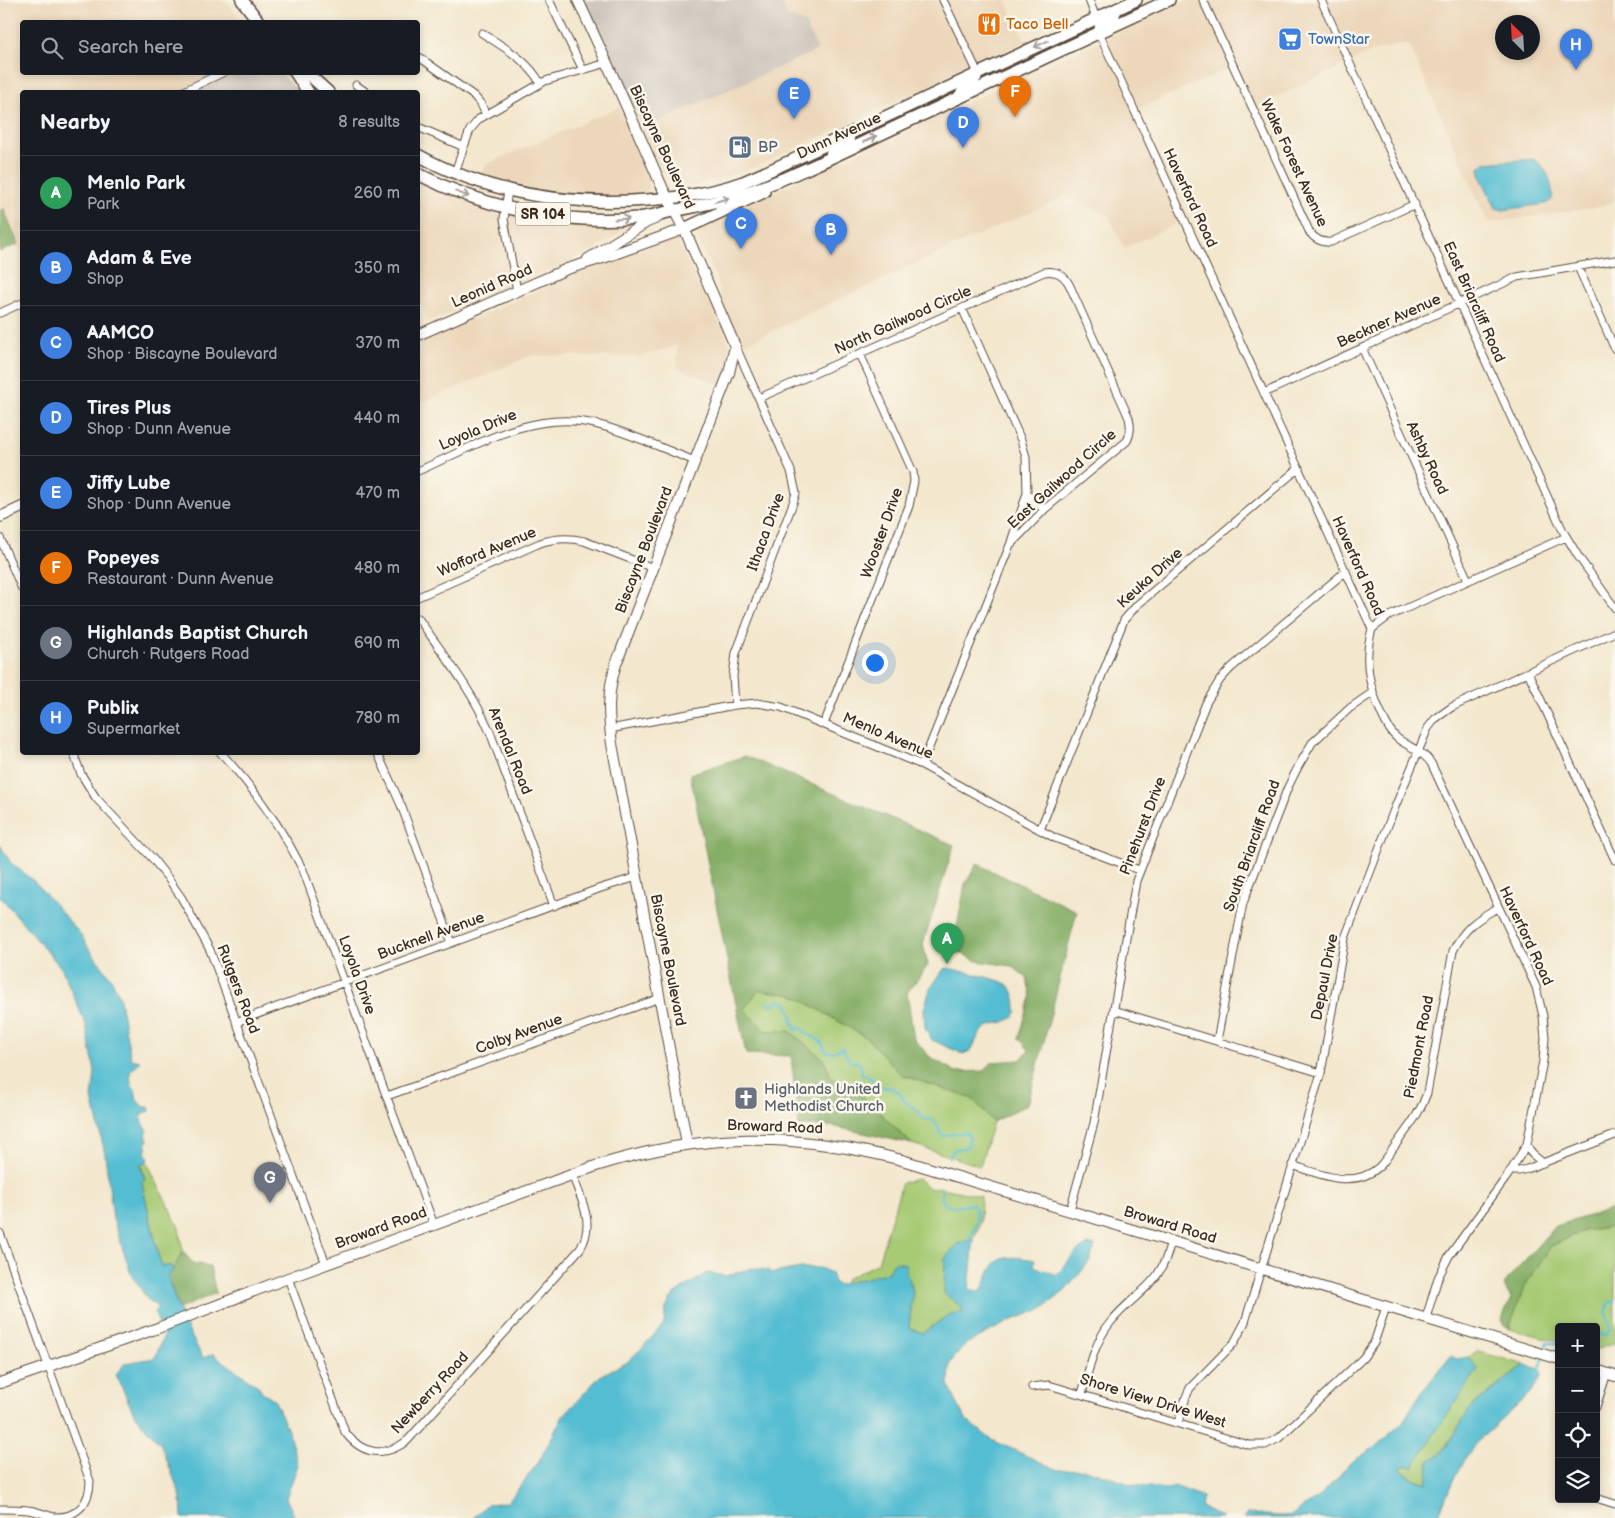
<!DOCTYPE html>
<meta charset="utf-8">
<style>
:root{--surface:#171b24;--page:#242831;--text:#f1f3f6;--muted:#9ea1a6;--line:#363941;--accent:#ea580c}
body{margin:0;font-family:"Balsamiq Sans",sans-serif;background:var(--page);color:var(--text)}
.controls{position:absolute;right:15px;bottom:15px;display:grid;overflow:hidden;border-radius:5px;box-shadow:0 2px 8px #0003}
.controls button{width:45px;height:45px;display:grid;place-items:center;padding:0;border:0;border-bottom:1px solid var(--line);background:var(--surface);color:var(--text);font:25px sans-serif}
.compass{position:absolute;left:1495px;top:15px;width:45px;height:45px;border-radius:50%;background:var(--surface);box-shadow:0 2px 8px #0003;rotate:336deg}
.you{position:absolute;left:874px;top:662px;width:18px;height:18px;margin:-12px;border:4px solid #fff;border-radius:50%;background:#1a73e8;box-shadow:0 0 0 8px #1a73e833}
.badge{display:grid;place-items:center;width:32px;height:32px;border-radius:50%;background:var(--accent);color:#fff;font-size:16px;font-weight:700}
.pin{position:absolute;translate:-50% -41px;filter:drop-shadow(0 1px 2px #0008)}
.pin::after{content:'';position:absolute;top:26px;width:18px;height:15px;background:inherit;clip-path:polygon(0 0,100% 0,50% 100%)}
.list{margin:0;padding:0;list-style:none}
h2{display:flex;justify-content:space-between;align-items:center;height:65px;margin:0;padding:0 20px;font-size:21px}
h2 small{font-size:16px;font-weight:400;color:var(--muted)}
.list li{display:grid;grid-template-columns:32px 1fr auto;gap:15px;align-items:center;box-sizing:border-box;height:75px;padding:0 20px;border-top:1px solid var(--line)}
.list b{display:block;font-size:19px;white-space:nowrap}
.list p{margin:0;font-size:16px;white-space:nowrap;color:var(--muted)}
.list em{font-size:16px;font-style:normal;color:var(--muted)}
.icon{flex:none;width:28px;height:28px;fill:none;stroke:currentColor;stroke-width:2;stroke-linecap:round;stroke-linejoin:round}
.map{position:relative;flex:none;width:1615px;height:1518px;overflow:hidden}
.search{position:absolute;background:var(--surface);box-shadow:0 2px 8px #0003;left:20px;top:20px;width:400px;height:55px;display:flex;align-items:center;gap:12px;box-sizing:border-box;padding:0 18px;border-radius:5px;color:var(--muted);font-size:19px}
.panel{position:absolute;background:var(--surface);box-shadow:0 2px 8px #0003;left:20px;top:90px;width:400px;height:665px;border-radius:5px}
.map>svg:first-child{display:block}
.built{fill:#ecd7ba;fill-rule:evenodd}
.industrial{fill:#cbc2b8}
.green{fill:#a7ca74;stroke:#717a49}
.forest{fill:#85ae66;stroke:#606c42}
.water{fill:#54bdd2;stroke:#487478}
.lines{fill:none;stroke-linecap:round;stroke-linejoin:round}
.stream{stroke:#54bdd2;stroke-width:2.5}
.street-casing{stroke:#574638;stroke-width:9}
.secondary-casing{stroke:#574638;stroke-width:12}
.primary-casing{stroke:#574638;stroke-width:14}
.street{stroke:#fff;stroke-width:7}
.secondary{stroke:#fff;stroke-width:10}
.primary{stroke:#fff;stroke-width:11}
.oneway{stroke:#a79f9a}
.labels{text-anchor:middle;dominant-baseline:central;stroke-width:5;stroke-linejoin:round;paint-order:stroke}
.shield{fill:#fbf7ec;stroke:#75685c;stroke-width:1}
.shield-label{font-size:14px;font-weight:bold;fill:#3b2a1e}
.food-label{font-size:15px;fill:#c56008;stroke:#fbf7ec;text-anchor:start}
.shop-label{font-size:15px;fill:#366cbe;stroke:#fbf7ec;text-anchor:start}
.street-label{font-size:15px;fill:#3b2a1e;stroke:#fbf7ec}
.service-label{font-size:15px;fill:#4e5e75;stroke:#fbf7ec;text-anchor:start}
.worship-label{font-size:15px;fill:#5b616d;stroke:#fbf7ec;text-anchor:start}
</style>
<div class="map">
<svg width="1615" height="1518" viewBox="0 0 1615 1518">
<rect width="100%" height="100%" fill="#fbf7ec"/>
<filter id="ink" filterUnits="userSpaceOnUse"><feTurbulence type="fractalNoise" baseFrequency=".02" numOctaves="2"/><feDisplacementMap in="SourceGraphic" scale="10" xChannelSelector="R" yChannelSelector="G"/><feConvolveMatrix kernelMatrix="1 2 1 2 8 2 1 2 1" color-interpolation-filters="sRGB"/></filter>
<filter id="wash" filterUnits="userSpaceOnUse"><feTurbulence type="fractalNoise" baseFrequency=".0096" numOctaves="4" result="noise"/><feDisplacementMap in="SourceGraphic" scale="20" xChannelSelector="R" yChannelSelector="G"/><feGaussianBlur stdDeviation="1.12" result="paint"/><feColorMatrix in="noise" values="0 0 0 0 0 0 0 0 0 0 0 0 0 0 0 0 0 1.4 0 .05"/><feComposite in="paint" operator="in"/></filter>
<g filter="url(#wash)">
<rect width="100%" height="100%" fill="#f3e7cd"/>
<path class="built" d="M0,0h225l17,22h-220v50l216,1 -44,19h-172v162l-18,-44 -4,1z
M780,0h226l20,42 -271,125 -52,17 -21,5 -11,-3 -7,-12 -21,-46 175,-78 -13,-27 -17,-7z
M1187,0h428v200l-16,7 -111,16 -78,-177 -10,-2 -34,10 -117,56 -19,-42 -92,41 50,109 -64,30 -15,-32 -43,-20 -112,50 -214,100 -16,-36 -6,-27 -22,-49v-4l4,-4zM1502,22h30v30h-30z
M619,107l13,36 17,37 -1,11 -5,4 -33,3 -81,-8 -50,-13 8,-13z
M418,180l57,24 161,19 -49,31 -159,68 -10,-24z
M673,238l6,4 24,52 8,11 17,36 2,17 -10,27 -43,-17 1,-23 -38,12 -108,-2 -114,49v-61l187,-82z"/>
<path class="industrial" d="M582,0h198l8,16 17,7 13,27 -175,78z
M238,73h43l18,19h-105z"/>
<path class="green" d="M759,990l35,5 73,43 35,37 71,24 20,23 -13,44 -68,-22 -58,-56 -23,-10 -7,-19 -35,-28h-24l-21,-22z
M147,1162l32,66 4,24 -10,17 -3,-4 -7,2 -4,-9 -17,-75 3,-3 -4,-15z
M918,1179l13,10 6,-2 44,9 -1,27 -6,16 -16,5 -13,49 14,12 6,7 -15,2 -27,19 -14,-5 4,-37 -7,-19v-8l-11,-2 -9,11 -42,12 2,-6 32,-16 24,-80z
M1615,1226v117l-19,7v-23h-37v14l-50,-12 15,-42 27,-41 32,-15z
M1477,1351l48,14 -53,41 -31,48 -11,6 -2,23 -16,-5 -13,-9 6,-4 8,2 15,-24 50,-74 -10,-12z"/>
<path class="forest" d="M4,209l14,35 -18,8v-41z
M745,756l209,89 -31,99 5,21 -21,28 7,46 16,18 26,15 29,-1 7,-9 28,-2 9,-10 -10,-12 12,-41 -4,-19 -15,-12 -35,-5 -24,-12 12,-65 12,-20 100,47 -49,193 -35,18 -20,-23 -71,-24 -35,-37 -73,-43 -35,-5 -15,19 21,22h24l35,28 7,19 23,10 58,56 -80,-18h-33l-8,-70 -45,-2 -56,-280z
M1615,1208v18l-32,5 -32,15 -27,41 -15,42 -8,-8 10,-23 -8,-13 52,-59z
M183,1252l10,11 17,3 6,27 -37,16 -11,-32z"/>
<path class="water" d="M1533,159c14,7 21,27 19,41l-7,4 -42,6 -7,-2 -15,-30 -2,-11 6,-4z
M0,845l11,18 25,20 45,52 7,12 24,33 7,15 12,64 9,2 -10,11 1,13 4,4 2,11 6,7h6l1,4 -8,2c-2,5 2,14 6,17l-2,4 2,7 -3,3 2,4 -2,4 3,5 -1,5 -6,3 1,9 3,2 -3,7 17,75 4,9 7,-2 3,4 -5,8c8,29 20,54 35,81l10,-4 45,32 4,6 12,7 13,29 11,37 -12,33 9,20h-113l-1,-21 -20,-52 -26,-29 -19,-41 9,-12 30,-5 9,-23 -10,-23 3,-3 -1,-4 -8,-5 -17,-26 -18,-55 -8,-65 -13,-56 3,-26 -9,-47 -24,-56 -62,-73z
M948,968c11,3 57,11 62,19 6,8 6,17 6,26 -10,14 -18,7 -29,14 -8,5 -12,16 -16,24l-8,3 -31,-14 -7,-12 -1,-19 6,-20 14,-20z
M974,1239l-5,50 12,3c4,-8 7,-19 12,-26 10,-13 28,-8 42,-6l-1,6 23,9 19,-23 12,-8 7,2 -6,16 -24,29 -23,18 -32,12 -44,23 -16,19 -1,23 16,33 27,21 66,30 28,-1 46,16 34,4 11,-2 26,10 -2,10 22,11h-750l15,-14 20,-2 30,-39 25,-47 38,-41 25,-12 14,-13 24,-26 2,-16 8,-14 33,-21 19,3 25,-8 16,2 5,3 29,-5h19l11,5 3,10 4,2 48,-12 9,-11 11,2v8l7,19 -4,37 14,5 27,-19 14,-2 -5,-7 -15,-12 1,-35 13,-14z
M1451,1356l6,3 11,-2 10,12 -50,74 -15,24 -8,-2 -6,4 13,9 15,5 3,-23 11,-6 31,-48 53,-41 15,4 2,7 -11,16 -58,54 -19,33 -17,39h-193l2,-4 37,2 9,-1 22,-15 18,-16 18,-21 24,-15 28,-25 19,-30z"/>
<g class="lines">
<path class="stream" d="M767,1003l6,2 5,-4 8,1c6,8 5,19 10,28l3,-2h3c3,8 13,8 19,14 3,4 2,8 7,10 6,2 9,-3 15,-4 3,5 3,10 8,14h6l4,3 1,10 6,1 13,11 10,1 8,4 6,10 11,7 8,10c18,1 10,7 19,17 10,-1 34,-11 24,11l-13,3 -5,7
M941,1189l1,10 3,6 11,2 16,-3c11,12 2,24 -3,37
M1596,1332l9,4 5,-6 -4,-17 3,-10 4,-2 2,1
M1545,1351l2,-9 12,2
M1540,1369l4,-13"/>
</g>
</g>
<g filter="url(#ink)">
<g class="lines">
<g class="street-casing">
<path id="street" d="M549,0l34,70
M943,0l35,73
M1089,0l7,18
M1203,0l107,233c6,7 12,10 21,9l84,-38
M1321,0l242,531 15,25 37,52
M482,33c21,14 46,27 58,50
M1099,33l273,596c-9,31 -3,58 10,86 4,9 8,17 15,23 11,9 25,12 34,25l105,224 7,29 2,22 -2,23 -16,83 -19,31 -59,81 -11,22 -12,40
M419,57l55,39 7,8 5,11
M356,85l10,7
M182,92l42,-20
M418,127l46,20
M455,172l15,-42 9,-11 66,-38 62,-18
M508,190l-4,29 13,72
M1578,267l37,82
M962,308l59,132 5,17 1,36 3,7 15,9
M0,313l22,-10
M1362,348l106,232
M1264,393l253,-116 98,-17
M759,398l285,-126c12,-2 19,2 25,12l60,134c2,9 2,15 -2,23l-82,68 -35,36 -88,220
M418,471c55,-24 114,-62 177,-47 31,7 68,25 100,37
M0,538l22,51
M1011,542l16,-49
M418,597l122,-54c15,-5 28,-6 44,-2l69,27
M418,618c26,37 54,72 72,114l64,174
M1372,629l17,-13 177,-79
M1528,672l87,188
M735,705l-2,-29 3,-23 57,-150 3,-10 -5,-22 -55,-124
M824,724l85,-218 5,-25 -1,-9 -53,-118
M610,729l125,-24 22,-2 24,4 141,58 133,73 84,32
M73,752l8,22 15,24 57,61 14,18 14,20 29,53 116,314
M220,752c35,37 60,73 83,118l131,355
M377,752l24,53 51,138
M1040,830l84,-210 13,-15 162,-137
M1114,1010l207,63
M236,1022l365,-134 36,-11
M1217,1041l26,-138 45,-116 10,-20 14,-24 38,-35 22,-15
M387,1096l273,-98
M1527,1145l5,9 11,9
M1292,1165c28,9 61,25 87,2 8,-8 14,-19 21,-28 11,-15 21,-28 27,-46l26,-142c10,-21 24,-33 45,-43
M1510,1171h9l8,-2 88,-34
M1070,1210l24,-87 42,-242 70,-178 14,-23 11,-12 115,-97
M0,1233l90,248c0,21 -12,37 -36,36 -9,-2 -17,-6 -26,-7 -10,-1 -19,-1 -28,-1
M288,1278l57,154c17,23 40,26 63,8l172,-191c16,-26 1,-49 -8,-75
M1032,1387l17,-2 200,60h16l14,-7 84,-80 11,-15 12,-36
M1082,1394c7,-25 12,-51 28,-71 26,-33 51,-35 61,-82
M1596,1407l11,-34
M1178,1423l8,-26 4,-9 44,-45 11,-21 76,-249 24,-135 50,-131 33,-79 7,-9 17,-12 163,-75
M1596,1498l19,6"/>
</g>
<g class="secondary-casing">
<path id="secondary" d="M578,0l38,83 47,106 24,46 48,111 -6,27 -113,291c-9,29 -8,50 -4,80l75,400
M1099,33l1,-7 14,-10 3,-7
M958,98c5,-12 18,-14 20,-25
M832,156l-1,-3 4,-6 14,-8
M588,259l59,-37 10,-4
M418,335l149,-66 36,-11 81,-29
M0,517l22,-10
M1596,1370l19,6
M0,1383l158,-55 130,-50 308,-112c108,-34 197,-34 306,-6l657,199"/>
</g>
<g class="primary-casing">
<path id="primary" d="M242,0l17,22
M295,72l13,20
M306,72l22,20
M418,155c65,36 139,49 213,46 38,-2 76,-6 112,-19 15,-6 30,-13 45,-20
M793,160l343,-160
M418,174c66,34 144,51 219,44 12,-1 23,-4 35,-7 23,-4 45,-9 67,-16 62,-20 125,-54 185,-81 82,-39 164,-76 245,-114
M684,229l80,-37"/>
</g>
<use href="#street" class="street"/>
<use href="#secondary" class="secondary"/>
<use href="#primary" class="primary"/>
</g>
<defs><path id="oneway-shaft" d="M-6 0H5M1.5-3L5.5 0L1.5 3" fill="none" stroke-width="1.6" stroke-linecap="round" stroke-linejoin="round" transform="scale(1.25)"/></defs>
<g class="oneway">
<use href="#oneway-shaft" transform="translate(1041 44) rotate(155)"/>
<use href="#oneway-shaft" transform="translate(870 139) rotate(-25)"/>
<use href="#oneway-shaft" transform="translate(462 194) rotate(20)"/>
<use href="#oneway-shaft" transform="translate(722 200) rotate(-16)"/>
<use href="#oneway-shaft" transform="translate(622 219) rotate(-3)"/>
</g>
</g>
<defs>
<g id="restaurant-square" transform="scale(1.25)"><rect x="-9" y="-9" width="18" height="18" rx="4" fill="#e8710a" stroke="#fbf7ec"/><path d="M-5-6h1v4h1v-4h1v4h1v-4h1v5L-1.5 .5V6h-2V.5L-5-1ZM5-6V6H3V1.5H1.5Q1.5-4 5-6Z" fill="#fff"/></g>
<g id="supermarket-square" transform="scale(1.25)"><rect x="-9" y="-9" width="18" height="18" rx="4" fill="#3f7fe0" stroke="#fbf7ec"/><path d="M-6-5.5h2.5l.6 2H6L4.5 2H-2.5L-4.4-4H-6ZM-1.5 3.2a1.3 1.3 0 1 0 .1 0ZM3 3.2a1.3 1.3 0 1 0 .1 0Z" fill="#fff"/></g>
<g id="fuel-square" transform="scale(1.25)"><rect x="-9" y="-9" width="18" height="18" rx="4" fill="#5c6f8a" stroke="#fbf7ec"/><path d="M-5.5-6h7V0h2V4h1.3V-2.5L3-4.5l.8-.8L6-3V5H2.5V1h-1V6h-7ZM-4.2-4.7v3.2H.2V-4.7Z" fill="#fff"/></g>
<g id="church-square" transform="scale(1.25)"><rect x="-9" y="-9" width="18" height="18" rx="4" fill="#6b7280" stroke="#fbf7ec"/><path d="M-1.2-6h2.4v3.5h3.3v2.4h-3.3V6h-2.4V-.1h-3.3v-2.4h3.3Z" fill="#fff"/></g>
</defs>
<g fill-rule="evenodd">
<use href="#restaurant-square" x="989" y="24"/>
<use href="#supermarket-square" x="1290" y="39"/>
<use href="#fuel-square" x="740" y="147"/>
<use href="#church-square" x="746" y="1098"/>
</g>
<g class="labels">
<rect class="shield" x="515.5" y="202.5" width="55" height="23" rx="4"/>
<g class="shield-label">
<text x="543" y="214">SR 104</text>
</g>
<g class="food-label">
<text x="1006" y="24">Taco Bell</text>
</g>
<g class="shop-label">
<text x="1308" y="39">TownStar</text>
</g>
<g class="street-label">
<text transform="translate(839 136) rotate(-25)">Dunn Avenue</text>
<text transform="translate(662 147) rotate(65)">Biscayne Boulevard</text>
<text transform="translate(1294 163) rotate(65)">Wake Forest Avenue</text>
<text transform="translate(1190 198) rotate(65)">Haverford Road</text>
<text transform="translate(492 286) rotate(-24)">Leonid Road</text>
<text transform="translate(1474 302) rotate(66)">East Briarcliff Road</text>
<text transform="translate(903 320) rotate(-24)">North Gailwood Circle</text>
<text transform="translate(1389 321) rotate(-24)">Beckner Avenue</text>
<text transform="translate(478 430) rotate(-23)">Loyola Drive</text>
<text transform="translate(1427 458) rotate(65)">Ashby Road</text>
<text transform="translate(1062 479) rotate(-42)">East Gailwood Circle</text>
<text transform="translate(766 532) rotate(-70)">Ithaca Drive</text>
<text transform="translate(882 533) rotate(-70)">Wooster Drive</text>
<text transform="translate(644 550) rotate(-69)">Biscayne Boulevard</text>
<text transform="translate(487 552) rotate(-23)">Wofford Avenue</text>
<text transform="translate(1358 566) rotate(66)">Haverford Road</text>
<text transform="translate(1150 578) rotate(-42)">Keuka Drive</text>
<text transform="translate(888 736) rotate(23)">Menlo Avenue</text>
<text transform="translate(510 751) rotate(68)">Arendal Road</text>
<text transform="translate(1143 826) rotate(-69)">Pinehurst Drive</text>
<text transform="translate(1252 846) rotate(-70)">South Briarcliff Road</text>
<text transform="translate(431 936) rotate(-20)">Bucknell Avenue</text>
<text transform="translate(1526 936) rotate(65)">Haverford Road</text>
<text transform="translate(668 960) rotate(79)">Biscayne Boulevard</text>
<text transform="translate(357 975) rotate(70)">Loyola Drive</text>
<text transform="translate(1325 977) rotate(-79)">Depaul Drive</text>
<text transform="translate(238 989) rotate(69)">Rutgers Road</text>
<text transform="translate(519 1034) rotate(-20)">Colby Avenue</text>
<text transform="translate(1419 1047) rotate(-79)">Piedmont Road</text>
<text transform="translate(775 1127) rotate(2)">Broward Road</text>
<text transform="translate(1170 1225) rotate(17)">Broward Road</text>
<text transform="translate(381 1228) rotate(-20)">Broward Road</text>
<text transform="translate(430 1393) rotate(-47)">Newberry Road</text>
<text transform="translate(1153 1401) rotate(17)">Shore View Drive West</text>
</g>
<g class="service-label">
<text x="758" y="147">BP</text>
</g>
<g class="worship-label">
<text x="764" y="1089">Highlands United<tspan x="764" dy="17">Methodist Church</tspan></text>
</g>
</g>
</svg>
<div class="controls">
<button>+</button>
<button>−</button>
<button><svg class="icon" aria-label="locate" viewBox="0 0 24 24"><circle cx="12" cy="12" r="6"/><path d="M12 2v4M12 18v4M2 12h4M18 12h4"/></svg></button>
<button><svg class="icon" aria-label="layers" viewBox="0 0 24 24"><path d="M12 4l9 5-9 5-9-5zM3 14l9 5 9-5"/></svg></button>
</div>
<svg class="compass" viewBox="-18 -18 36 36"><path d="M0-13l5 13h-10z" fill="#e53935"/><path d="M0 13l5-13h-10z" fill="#9ea1a6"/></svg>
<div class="you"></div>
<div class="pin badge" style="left:947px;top:964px;background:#2e9e5b">A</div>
<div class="pin badge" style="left:831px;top:255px;background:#3f7fe0">B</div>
<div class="pin badge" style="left:741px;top:249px;background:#3f7fe0">C</div>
<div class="pin badge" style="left:963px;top:148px;background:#3f7fe0">D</div>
<div class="pin badge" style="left:794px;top:119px;background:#3f7fe0">E</div>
<div class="pin badge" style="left:1015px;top:117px;background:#e8710a">F</div>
<div class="pin badge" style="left:270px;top:1203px;background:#6b7280">G</div>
<div class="pin badge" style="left:1576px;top:70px;background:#3f7fe0">H</div>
<div class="search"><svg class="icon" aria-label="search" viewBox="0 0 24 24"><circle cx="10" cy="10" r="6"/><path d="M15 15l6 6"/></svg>Search here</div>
<section class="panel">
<h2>Nearby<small>8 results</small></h2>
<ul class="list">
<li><span class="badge" style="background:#2e9e5b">A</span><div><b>Menlo Park</b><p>Park</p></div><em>260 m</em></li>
<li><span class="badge" style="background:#3f7fe0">B</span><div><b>Adam &amp; Eve</b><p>Shop</p></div><em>350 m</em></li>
<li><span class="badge" style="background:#3f7fe0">C</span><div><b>AAMCO</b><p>Shop · Biscayne Boulevard</p></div><em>370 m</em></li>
<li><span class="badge" style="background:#3f7fe0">D</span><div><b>Tires Plus</b><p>Shop · Dunn Avenue</p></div><em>440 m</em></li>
<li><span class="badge" style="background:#3f7fe0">E</span><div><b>Jiffy Lube</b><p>Shop · Dunn Avenue</p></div><em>470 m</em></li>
<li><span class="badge" style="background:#e8710a">F</span><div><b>Popeyes</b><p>Restaurant · Dunn Avenue</p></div><em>480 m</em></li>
<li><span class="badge" style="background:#6b7280">G</span><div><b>Highlands Baptist Church</b><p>Church · Rutgers Road</p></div><em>690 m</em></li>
<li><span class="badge" style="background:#3f7fe0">H</span><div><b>Publix</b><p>Supermarket</p></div><em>780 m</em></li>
</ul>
</section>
</div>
